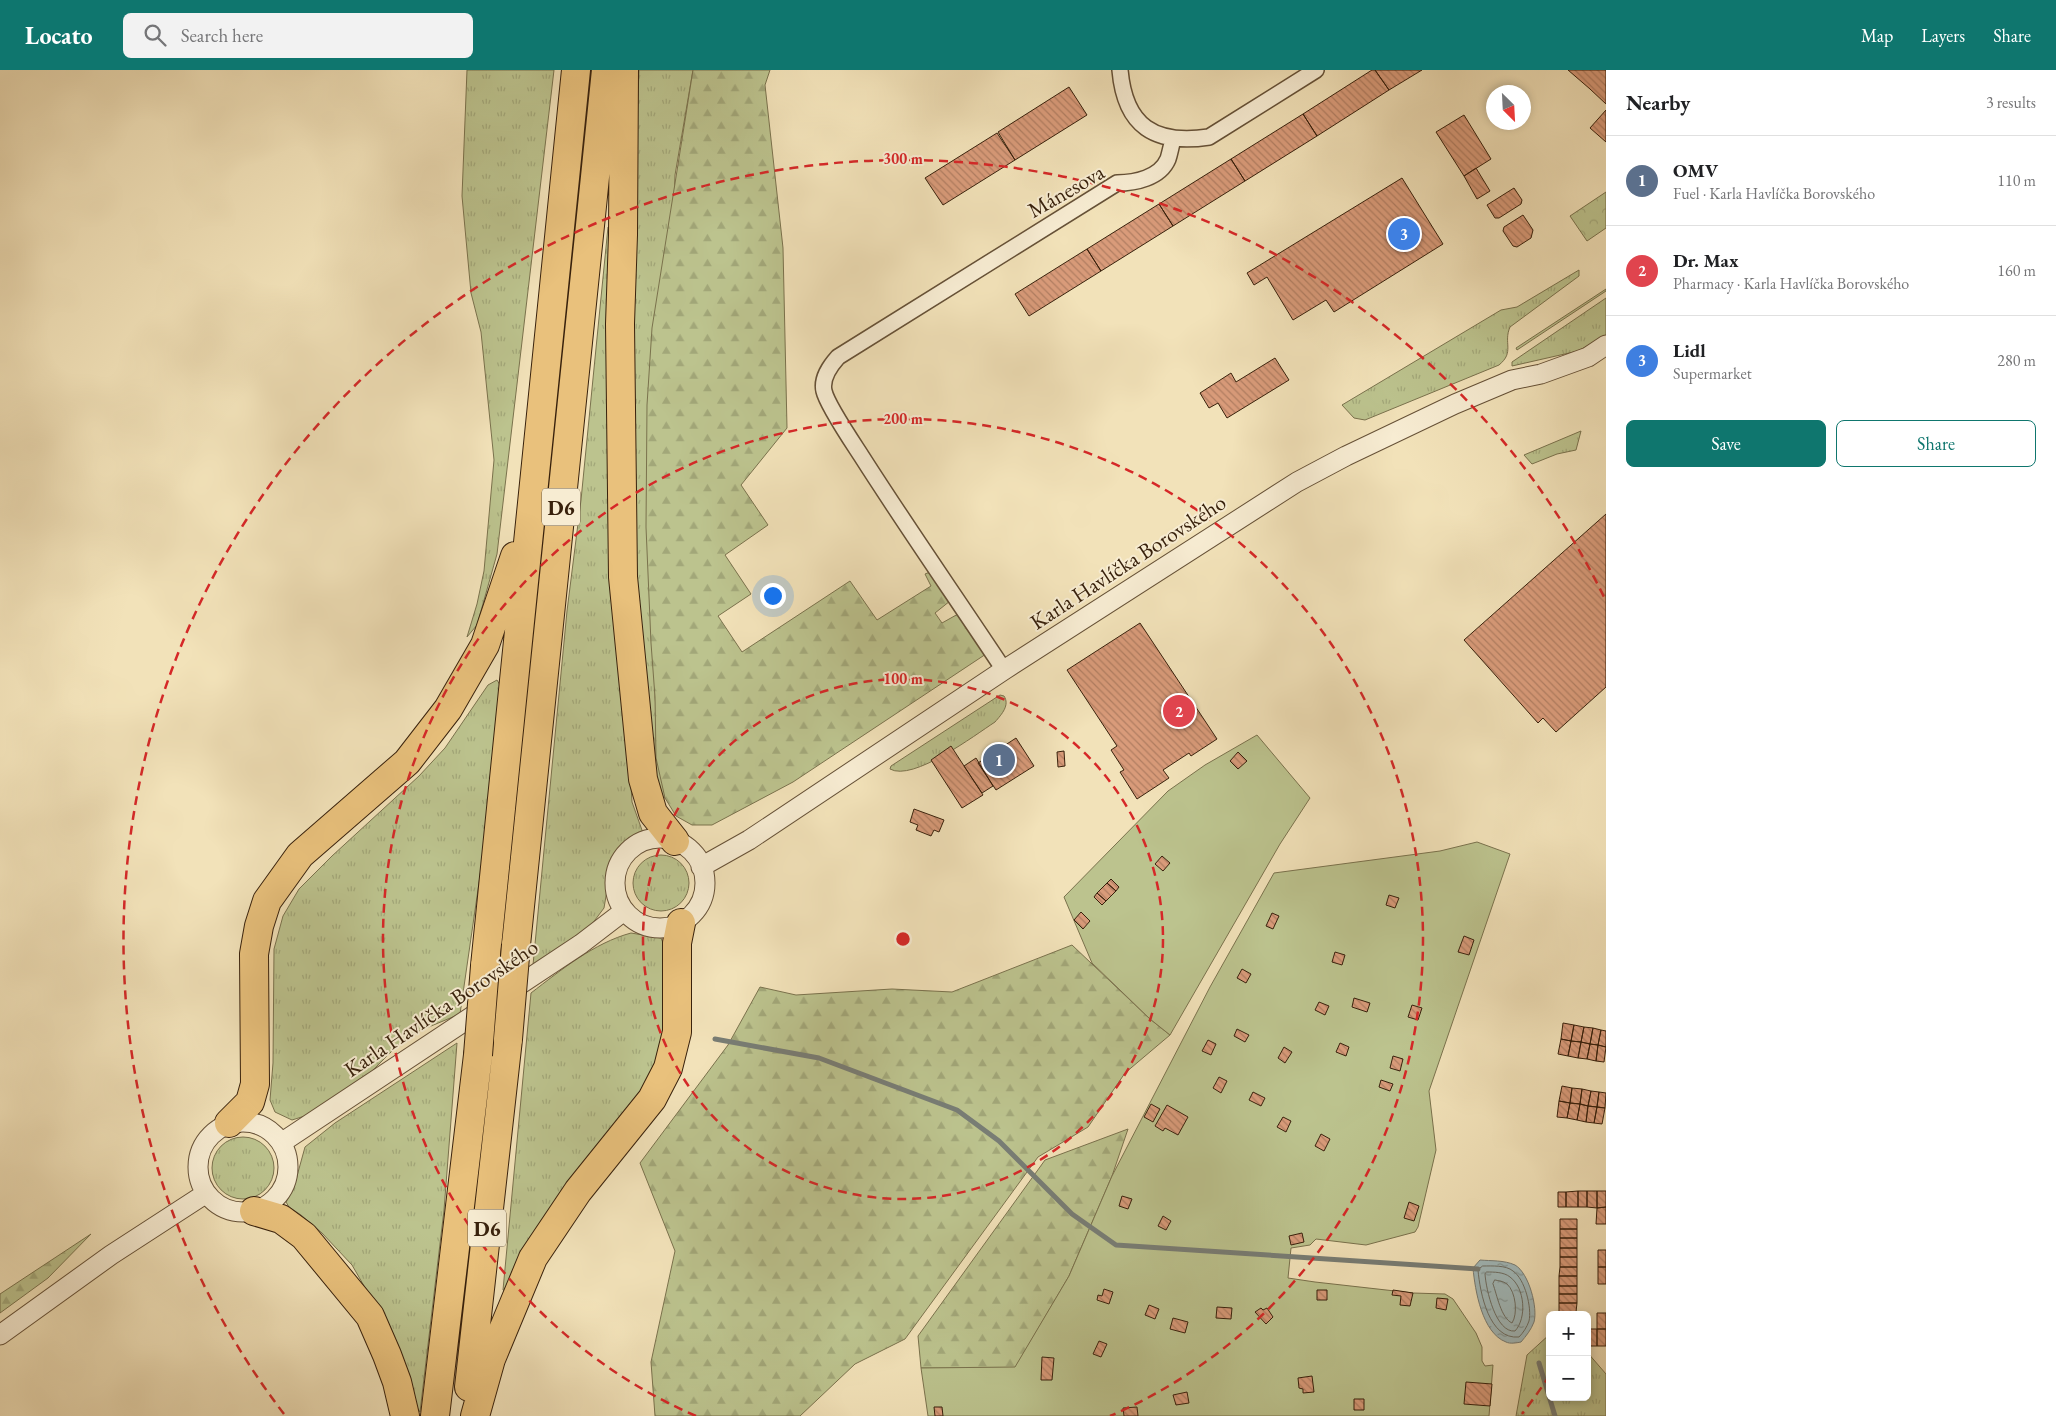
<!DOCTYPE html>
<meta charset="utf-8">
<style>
:root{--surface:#fff;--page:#f2f2f2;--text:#202124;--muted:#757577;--line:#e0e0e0;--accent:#0f766e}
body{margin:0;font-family:"EB Garamond",serif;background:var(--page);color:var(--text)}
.controls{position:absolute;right:15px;bottom:15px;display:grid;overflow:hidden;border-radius:8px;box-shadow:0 2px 8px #0003}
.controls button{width:45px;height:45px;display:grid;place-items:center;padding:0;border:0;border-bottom:1px solid var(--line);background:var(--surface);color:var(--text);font:25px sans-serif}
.compass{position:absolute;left:1486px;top:15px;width:45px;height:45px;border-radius:50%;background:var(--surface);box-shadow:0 2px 8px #0003;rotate:156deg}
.you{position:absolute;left:772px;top:525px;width:18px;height:18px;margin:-12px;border:4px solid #fff;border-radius:50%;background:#1a73e8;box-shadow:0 0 0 8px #1a73e833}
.badge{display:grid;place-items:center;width:32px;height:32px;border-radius:50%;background:var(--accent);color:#fff;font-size:16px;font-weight:700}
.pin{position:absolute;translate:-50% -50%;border:2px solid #fff;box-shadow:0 1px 5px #0006}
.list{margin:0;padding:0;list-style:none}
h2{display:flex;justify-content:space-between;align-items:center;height:65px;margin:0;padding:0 20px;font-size:21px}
h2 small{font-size:16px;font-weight:400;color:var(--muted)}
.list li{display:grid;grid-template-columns:32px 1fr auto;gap:15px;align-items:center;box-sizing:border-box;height:90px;padding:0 20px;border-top:1px solid var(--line)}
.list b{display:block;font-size:19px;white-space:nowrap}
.list p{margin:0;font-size:16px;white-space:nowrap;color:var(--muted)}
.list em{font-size:16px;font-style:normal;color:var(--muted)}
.actions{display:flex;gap:10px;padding:15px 20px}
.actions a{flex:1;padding:11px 0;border:1px solid var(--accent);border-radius:8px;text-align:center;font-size:18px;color:var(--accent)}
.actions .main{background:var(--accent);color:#fff}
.icon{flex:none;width:28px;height:28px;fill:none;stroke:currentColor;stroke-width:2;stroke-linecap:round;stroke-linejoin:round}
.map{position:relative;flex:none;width:1606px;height:1346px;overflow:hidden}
header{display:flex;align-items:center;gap:30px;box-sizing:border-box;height:70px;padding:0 25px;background:var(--accent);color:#fff}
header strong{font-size:24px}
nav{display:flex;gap:28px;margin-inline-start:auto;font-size:18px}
.search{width:350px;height:45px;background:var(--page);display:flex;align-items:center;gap:12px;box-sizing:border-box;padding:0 18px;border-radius:8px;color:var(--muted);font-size:19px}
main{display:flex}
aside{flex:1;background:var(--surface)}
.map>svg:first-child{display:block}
.grass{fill:url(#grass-tufts);stroke:#7a724d}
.forest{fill:url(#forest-firs);stroke:#7a724d}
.park{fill:url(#park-crowns);stroke:#7a724d}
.garden{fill:#bcc38e;stroke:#7a724d}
.water{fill:url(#water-ripples);stroke:#787d75}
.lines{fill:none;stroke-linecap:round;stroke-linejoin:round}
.shore{stroke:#6d6e64;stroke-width:1}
.stream{stroke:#787d75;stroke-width:5}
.building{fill:url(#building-back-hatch);stroke:#38210c}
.minor-casing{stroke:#665137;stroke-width:18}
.tertiary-casing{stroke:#665137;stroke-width:21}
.motorway-casing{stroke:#38210c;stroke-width:30}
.minor{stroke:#f7ecd2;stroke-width:15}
.tertiary{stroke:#f7ecd2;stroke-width:19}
.motorway{stroke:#e9c17c;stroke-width:28}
.motorway-bridge-casing{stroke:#38210c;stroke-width:30;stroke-linecap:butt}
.motorway-bridge{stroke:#e9c17c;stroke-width:28}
.ring{fill:none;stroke:#d62828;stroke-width:2.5;stroke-dasharray:9 6}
.labels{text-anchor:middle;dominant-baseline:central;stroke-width:4;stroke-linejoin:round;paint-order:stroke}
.shield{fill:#f7ecd2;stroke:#715e47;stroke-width:1}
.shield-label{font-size:21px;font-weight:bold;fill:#38210c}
.street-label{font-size:22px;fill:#38210c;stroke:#f7ecd2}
.centre{fill:#d62828;stroke:#f7ecd2;stroke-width:2.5}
.ring-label{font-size:15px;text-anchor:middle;font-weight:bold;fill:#d62828;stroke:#f7ecd2;stroke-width:4;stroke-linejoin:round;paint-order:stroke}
</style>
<header>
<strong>Locato</strong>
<div class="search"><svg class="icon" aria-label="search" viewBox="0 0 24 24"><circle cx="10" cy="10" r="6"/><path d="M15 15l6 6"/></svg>Search here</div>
<nav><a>Map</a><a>Layers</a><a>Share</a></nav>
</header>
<main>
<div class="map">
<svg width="1606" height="1346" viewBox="0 0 1606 1346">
<defs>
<pattern id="grass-tufts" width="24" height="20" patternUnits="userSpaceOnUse" patternTransform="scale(1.25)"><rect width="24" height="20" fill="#bcc38e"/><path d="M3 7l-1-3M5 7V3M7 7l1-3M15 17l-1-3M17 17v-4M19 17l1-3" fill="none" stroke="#a2a779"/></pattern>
<pattern id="forest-firs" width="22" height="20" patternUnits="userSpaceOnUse" patternTransform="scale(1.25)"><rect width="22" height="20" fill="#bcc38e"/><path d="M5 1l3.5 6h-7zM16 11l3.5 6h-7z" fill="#a2a779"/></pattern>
<pattern id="park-crowns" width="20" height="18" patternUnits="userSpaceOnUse" patternTransform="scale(1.25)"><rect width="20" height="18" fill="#bcc38e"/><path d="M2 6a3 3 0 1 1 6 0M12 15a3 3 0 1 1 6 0" fill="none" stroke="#a2a779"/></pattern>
<pattern id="water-ripples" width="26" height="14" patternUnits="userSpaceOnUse" patternTransform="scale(1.25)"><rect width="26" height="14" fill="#a2babb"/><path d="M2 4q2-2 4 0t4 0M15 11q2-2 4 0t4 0" fill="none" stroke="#859796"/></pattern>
<pattern id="building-back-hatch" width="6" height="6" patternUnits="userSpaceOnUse" patternTransform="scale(1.25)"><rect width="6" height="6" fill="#d99b7a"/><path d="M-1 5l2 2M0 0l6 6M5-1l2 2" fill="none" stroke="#b17e62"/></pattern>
</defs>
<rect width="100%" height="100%" fill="#f2e2b9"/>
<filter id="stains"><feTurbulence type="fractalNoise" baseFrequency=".004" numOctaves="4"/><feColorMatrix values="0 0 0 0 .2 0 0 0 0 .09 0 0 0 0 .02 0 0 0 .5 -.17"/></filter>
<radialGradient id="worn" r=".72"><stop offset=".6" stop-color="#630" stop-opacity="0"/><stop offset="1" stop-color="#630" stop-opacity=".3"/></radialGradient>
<path class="grass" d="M467,0h87l-57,484 -20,71 -10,12 10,-33 7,-33 10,-111 -13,-128 -10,-39 -9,-97z
M639,0h54l-18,105 -20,522 10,101 -5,-1 -12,-61 -17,-207 3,-330z
M608,157l6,2 7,392 11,181 11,31 -15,6 -12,15 -7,24 -5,30 -15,20 -56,37 34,-354 14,-111z
M1579,200v6l-69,51c-7,16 5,25 -11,38l-134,55 -11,-2 -12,-13 159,-95 16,-3z
M1606,219v2l-89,59 -1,-2z
M1606,228v38l-28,15 -66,15v-4z
M1581,361l-5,19 -19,4 -25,10 -8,-9z
M497,610l3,5 -18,177 -22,152 -41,17 -21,14 -31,31 -59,39 -16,5 -17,-8 -5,-12 3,-37 1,-114 9,-33 16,-27 33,-33 87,-80 26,-28 43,-63z
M1000,625l4,1c6,9 -2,18 -9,26 -20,13 -82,60 -105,47l1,-3z
M633 813a28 28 0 1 1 56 0a28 28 0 1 1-56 0Z
M631,863l30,5 4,10 2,75 -6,40 -152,230 -6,-3 28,-297c30,-23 63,-50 100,-60z
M457,973l-13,167 -24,202 -4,-6 -26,-75 -38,-66 -30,-32 -21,-18 -12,-8 -3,-5 8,-15 11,-40 30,-24z
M212 1098a31 31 0 1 1 62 0a31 31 0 1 1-62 0Z
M1550,1264v63h37v-45l19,22v42h-90l11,-61z"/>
<path class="forest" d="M693,0h77l-5,15 18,163 4,180 -46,57 27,40 -43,30 26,39 -33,22 24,36 108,-71 27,39 54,-34 -6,-12 5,-2 20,29 -15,12 7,10 16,-9 28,40 -193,128 -81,43h-20l-16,-9 -11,-18 -9,-40 -1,-61 -4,-54 -5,-116 1,-122 5,-77z
M1072,875l78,74 20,16 -45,38 -37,54 -50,30 -133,182 -50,25 -55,52h-145l-4,-54 24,-111 -35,-88 88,-118 32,-58 36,8 96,-6 60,3z
M1128,1059l-16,47 -43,100 -54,92h-94l-3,-32 127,-176z
M91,1164l-43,44 -48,35v-19z"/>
<path class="park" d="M1606,122v36l-19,13 -17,-25z"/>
<path class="garden" d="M1257,665l53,63 -30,46 -110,191 -20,-16 -58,-56 -28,-66 104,-106 37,-26z
M1477,772l33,12 -81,237 7,59 -18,77 -3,5 -49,13 -50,-6 -6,6 -19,3 -3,30 27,4 98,11 32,1 8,5 23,34 6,14v14l3,5 8,-1 -4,51h-561l-7,-48 94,-1 54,-91 43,-100 98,-189 64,-114 166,-22z"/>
<path class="water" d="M1480,1190c11,1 24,0 35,5 14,8 23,43 19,57 -3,8 -8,14 -13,20 -5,1 -11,2 -15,0 -24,-9 -31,-52 -33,-74z"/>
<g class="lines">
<path class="shore" d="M1483,1196c9,0 23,-1 30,5 12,8 19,37 16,50 -2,6 -6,12 -10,16 -30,3 -39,-44 -41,-67z
M1487,1202c7,0 17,0 23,5 15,11 17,41 5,54 -19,2 -29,-41 -30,-57z
M1495,1210c4,1 8,1 12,4 9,8 11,30 5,39 -11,-5 -15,-28 -19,-39z"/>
<path class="stream" d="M715,969l104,19 138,52 42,31 73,73 44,31 362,24
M1539,1293l16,53"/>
</g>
<path class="building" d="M1372,0h3l14,20 -72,46 -14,-22z
M1375,0h47l-33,20z
M1568,0h38v34l-16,-15z
M1069,17l18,28 -72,45 -17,-28z
M1606,40v32l-16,-14z
M1303,44l14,22 -72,45 -14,-22z
M1464,45l27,44 -27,17 -28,-44z
M997,63l18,27 -72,45 -18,-27z
M1231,89l14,22 -72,45 -14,-22z
M1476,98l14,23 -13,8 -13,-23z
M1402,108l41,66 -109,68 -8,-12 -33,20 -26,-43 -13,8 -7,-12z
M1514,118l8,12 -1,4 -22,14h-4l-8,-13z
M1159,134l14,22 -72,45 -14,-22z
M1523,145l10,15 -2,8 -14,9 -4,-1 -10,-15 1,-4z
M1087,179l14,22 -72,45 -14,-22z
M1275,288l14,22 -62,38 -9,-15 -9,5 -9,-15 31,-20 5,9z
M1606,444v173l-50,45 -13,-14 -5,5 -74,-83z
M1140,553l77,116 -26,17 -2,-3 -26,17 6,8 -32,21 -17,-27 4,-2 -13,-20 6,-4 -50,-76z
M1016,668l18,28 -38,24 -18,-27z
M951,676l32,49 -21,13 -31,-48z
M1064,681l1,15 -7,1 -1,-15z
M1238,682l9,9 -9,8 -8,-8z
M976,688l17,28 -11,7 -18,-27z
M914,739l30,11 -5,12 -5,-2 -3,6 -15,-6 2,-5 -8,-3z
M1162,786l8,7 -7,8 -8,-7z
M1111,809l8,8 -3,4 -9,-8z
M1107,813l9,8 -10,10 -9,-8z
M1097,823l9,8 -4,4 -8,-8z
M1389,825l10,3 -4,10 -9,-3z
M1081,842l9,9 -7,8 -9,-9z
M1272,843l7,3 -6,13 -7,-3z
M1464,866l10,4 -5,15 -11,-3z
M1335,882l10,3 -3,10 -10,-3z
M1242,899l9,5 -5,9 -9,-5z
M1354,928l16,5 -3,9 -15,-5z
M1319,932l10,4 -4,9 -10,-5z
M1412,935l10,3 -4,12 -10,-3z
M1563,953l11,2 -3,16 -10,-2z
M1574,955l10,2 -3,15 -10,-1z
M1584,957l9,1 -3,16 -9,-2z
M1593,958l8,2 -3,15 -8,-1z
M1237,959l12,6 -4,7 -11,-6z
M1601,960l5,1v16l-8,-2z
M1561,969l10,2 -3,15 -10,-2z
M1208,970l8,4 -5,11 -9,-4z
M1571,971l10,1 -3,16 -10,-2z
M1581,972l9,2 -3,15 -9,-1z
M1340,973l9,4 -3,9 -10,-4z
M1590,974l8,1 -2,16 -9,-2z
M1598,975l8,2 -2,15 -8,-1z
M1284,977l8,5 -7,11 -7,-5z
M1393,986l10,3 -3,12 -10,-3z
M1219,1007l8,4 -6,12 -8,-5z
M1381,1010l12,4 -3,7 -11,-4z
M1562,1016l10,2 -2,15 -11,-2z
M1572,1018l10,1 -2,15 -10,-1z
M1582,1019l9,2 -3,15 -8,-2z
M1591,1021l8,1 -2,15 -9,-1z
M1253,1022l12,6 -4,8 -12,-6z
M1599,1022l7,1 -1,15 -8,-1z
M1559,1031l11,2 -3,15 -10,-1z
M1570,1033l10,1 -3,16 -10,-2z
M1151,1034l9,5 -7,13 -9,-5z
M1580,1034l8,2 -2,16 -9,-2z
M1167,1035l21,12 -10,18 -13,-7 -2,3 -8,-5z
M1588,1036l9,1 -3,16 -8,-1z
M1597,1037l8,1 -3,16 -8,-1z
M1283,1047l8,4 -5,11 -9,-5z
M1321,1064l9,5 -6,12 -9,-5z
M1578,1121v16h-12v-15z
M1578,1121h9v16h-9z
M1587,1121h10v17l-10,-1z
M1597,1121h9v16l-9,1z
M1558,1122h8v15h-8z
M1122,1126l10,3 -4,10 -9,-3z
M1409,1132l10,4 -5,15 -10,-3z
M1606,1137v17h-10l1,-16z
M1163,1146l8,5 -5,9 -8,-4z
M1560,1149h17v10h-17z
M1560,1159h17v9h-17z
M1302,1163l2,9 -13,3 -2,-9z
M1560,1168h17v10h-17z
M1560,1178h17v9h-17z
M1598,1180h8v17h-8z
M1560,1187h17v10h-17z
M1560,1197h17v9h-18z
M1598,1197h8v17h-8z
M1559,1206h18v10h-18z
M1559,1216h18v8h-18z
M1104,1219l9,3 -4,12 -12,-4 1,-5 4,1z
M1317,1220h10v10h-10z
M1393,1220l20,3 -3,13 -10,-1 1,-9 -9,-1z
M1559,1224h18v9h-18z
M1437,1228l11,1 -2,11 -10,-2z
M1559,1233h18l-1,9h-17z
M1149,1235l10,4 -4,10 -10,-4z
M1217,1237l15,1 -1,11 -15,-1z
M1261,1238l2,2 4,-2 6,9 -7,7 -11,-12z
M1559,1242h17v3h-17z
M1597,1243h9v16h-9z
M1173,1248l15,4 -3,11 -15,-4z
M1587,1259h10v17h-10z
M1597,1259h9v17h-9z
M1099,1271l8,3 -6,13 -8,-3z
M1042,1287l12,1 -2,22h-11z
M1312,1306l2,16 -11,1v-4l-4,-1 -1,-10z
M1466,1312l26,2 -2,22 -26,-2z
M1187,1322l2,11 -13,2 -3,-10z
M1354,1329h10v11h-10z
M934,1337h8l1,9h-8z
M1137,1337l1,9h-14l-1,-8z"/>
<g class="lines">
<g class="minor-casing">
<path id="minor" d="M1120,0c5,57 35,75 89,67l107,-67
M1004,600c-47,-71 -96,-141 -142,-213 -9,-14 -35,-52 -38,-66 -3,-13 6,-25 14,-34l279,-174c18,0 43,-5 51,-24 2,-6 3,-13 5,-19"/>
</g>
<g class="tertiary-casing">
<path id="tertiary" d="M615 813a45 45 0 1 1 90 0a45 45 0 1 1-90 0Z
M701,797l48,-27 255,-170 293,-188 49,-26 109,-52 57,-24 29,-6 47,-17 18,-12
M198 1097a45 45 0 1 1 90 0a45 45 0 1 1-90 0Z
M281,1073l300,-199 43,-33
M0,1265l111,-80 94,-61"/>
</g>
<g class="motorway-casing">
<path id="motorway" d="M624,0l-1,165 -3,89 3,253 20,202 10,34 22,28
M516,875l90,-875
M485,896l91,-896
M229,1053l21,-21 5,-18 -1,-130 5,-28 8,-25 33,-46 107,-93 41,-53 37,-64 30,-89
M254,1141l27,8 23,17 66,80 17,39 10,27 8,34
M469,1317l39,-348
M435,1346l43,-361
M475,1346l16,-57 42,-101 45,-67 74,-92 16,-31 9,-36v-89l4,-20"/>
</g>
<use href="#minor" class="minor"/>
<use href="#tertiary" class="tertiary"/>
<use href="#motorway" class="motorway"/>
<g class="motorway-bridge-casing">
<path id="motorway-bridge" d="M508,969l8,-94
M478,985l7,-89"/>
</g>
<use href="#motorway-bridge" class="motorway-bridge"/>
</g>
<g class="ring">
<circle cx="903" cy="869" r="260"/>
<path d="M696 1346A520 520 0 1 1 1110 1346"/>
<path d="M1550 1305A780 780 0 0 1 1522 1344M284 1344A780 780 0 1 1 1604 527"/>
</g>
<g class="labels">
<g class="shield">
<rect x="542" y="418.5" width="38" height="37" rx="4"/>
<rect x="468" y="1139.5" width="38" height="37" rx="4"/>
</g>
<g class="shield-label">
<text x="561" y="437">D6</text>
<text x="487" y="1158">D6</text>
</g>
<g class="street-label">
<text transform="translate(1066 121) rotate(-30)">Mánesova</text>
<text transform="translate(1128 492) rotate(-33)">Karla Havlíčka Borovského</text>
<text transform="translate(441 938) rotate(-34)">Karla Havlíčka Borovského</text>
</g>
</g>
<circle cx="903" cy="869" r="8" class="centre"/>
<g class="ring-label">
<text x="903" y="94">300 m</text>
<text x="903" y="354">200 m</text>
<text x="903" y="614">100 m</text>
</g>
<rect width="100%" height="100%" filter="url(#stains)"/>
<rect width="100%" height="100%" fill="url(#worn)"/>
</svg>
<div class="controls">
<button>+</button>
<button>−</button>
</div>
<svg class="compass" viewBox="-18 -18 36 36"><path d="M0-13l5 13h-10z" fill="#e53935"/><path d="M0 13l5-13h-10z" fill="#757577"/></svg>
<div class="you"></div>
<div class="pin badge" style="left:999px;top:690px;background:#5c6f8a">1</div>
<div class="pin badge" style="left:1179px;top:641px;background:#e0444e">2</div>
<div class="pin badge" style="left:1404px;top:164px;background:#3f7fe0">3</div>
</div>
<aside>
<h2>Nearby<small>3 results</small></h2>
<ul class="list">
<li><span class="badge" style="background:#5c6f8a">1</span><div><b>OMV</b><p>Fuel · Karla Havlíčka Borovského</p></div><em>110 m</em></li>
<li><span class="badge" style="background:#e0444e">2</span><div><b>Dr. Max</b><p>Pharmacy · Karla Havlíčka Borovského</p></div><em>160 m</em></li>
<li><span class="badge" style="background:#3f7fe0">3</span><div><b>Lidl</b><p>Supermarket</p></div><em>280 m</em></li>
</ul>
<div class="actions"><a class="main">Save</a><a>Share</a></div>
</aside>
</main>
